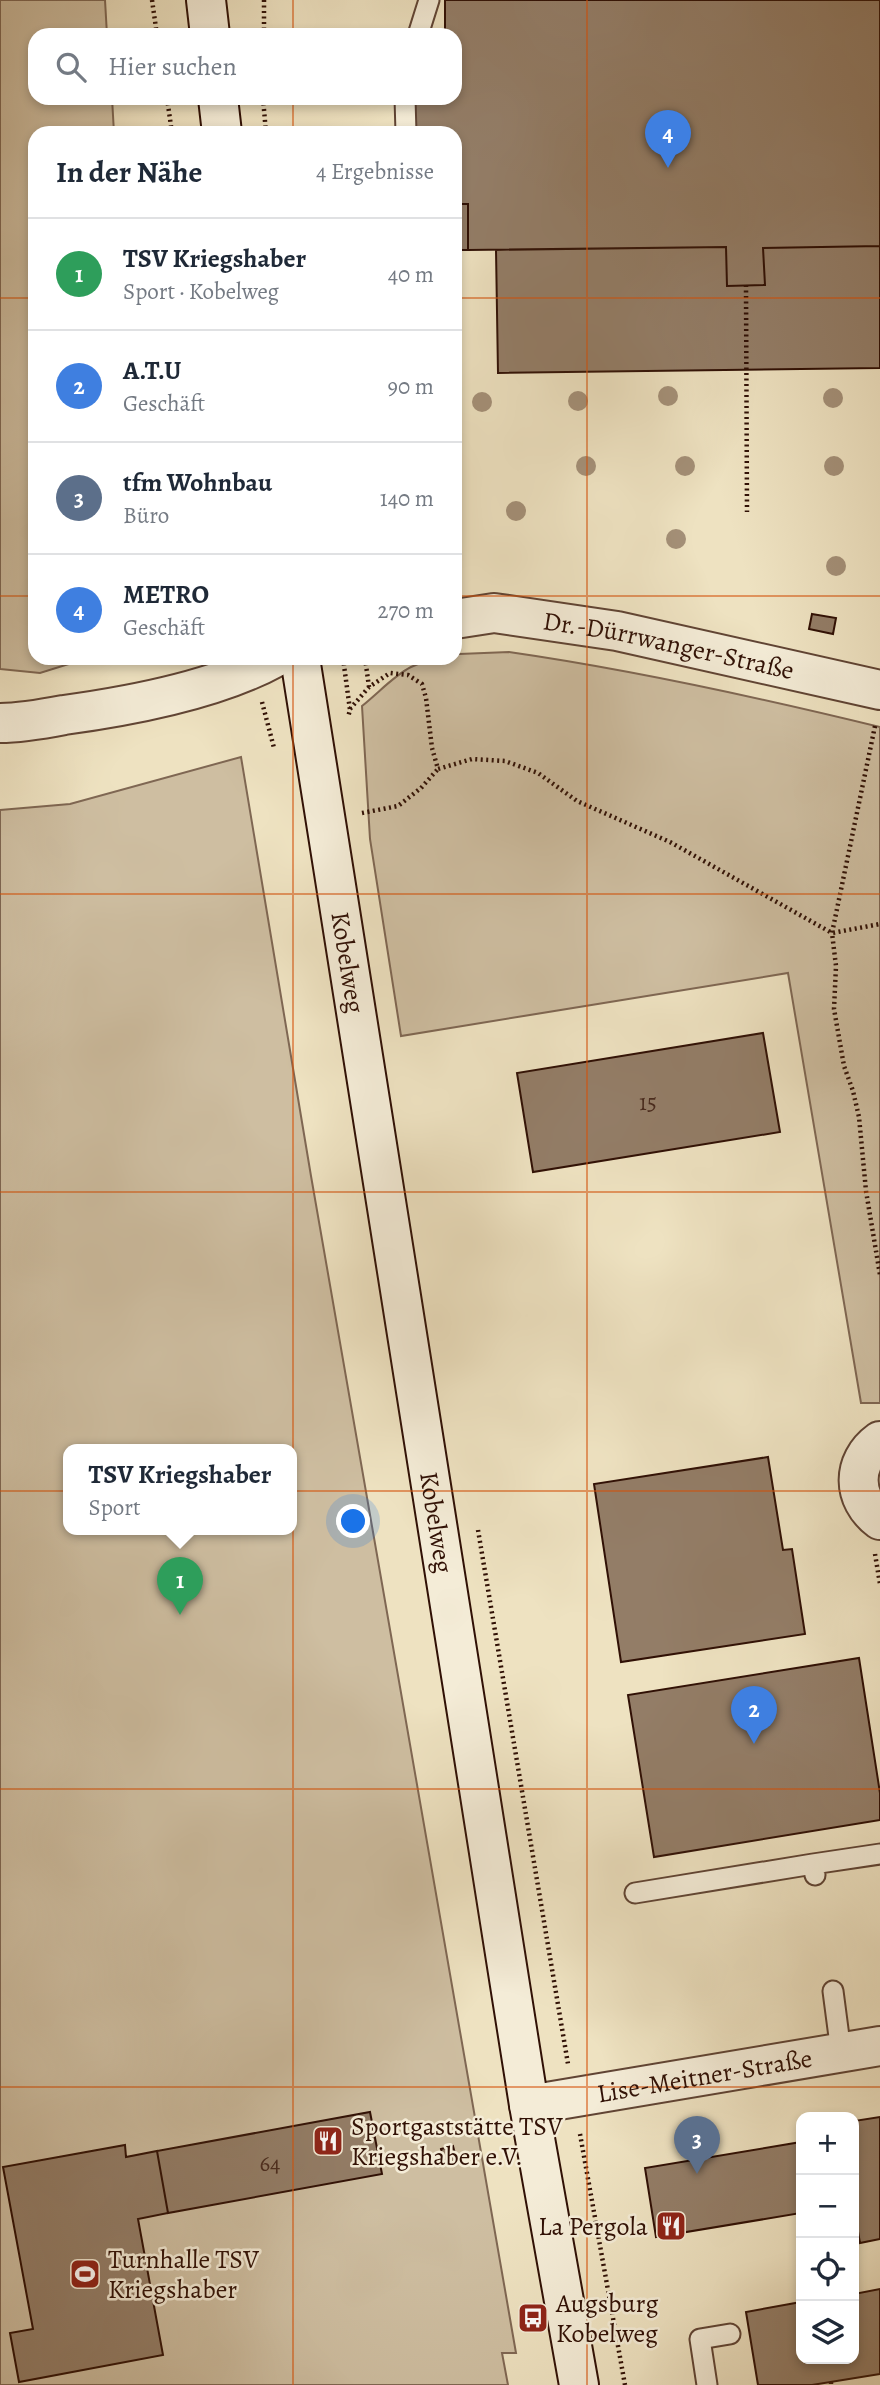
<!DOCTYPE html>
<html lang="de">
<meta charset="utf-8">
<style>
:root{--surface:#fff;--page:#f6f6f7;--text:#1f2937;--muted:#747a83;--line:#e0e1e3;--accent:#2563eb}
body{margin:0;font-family:Alegreya,serif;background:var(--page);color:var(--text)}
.controls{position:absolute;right:21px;bottom:21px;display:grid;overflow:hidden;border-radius:14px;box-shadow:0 4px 10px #0003}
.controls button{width:63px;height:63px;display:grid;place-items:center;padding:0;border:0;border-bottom:2px solid var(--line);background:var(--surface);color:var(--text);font:35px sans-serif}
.you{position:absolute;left:354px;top:1522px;width:24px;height:24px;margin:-18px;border:5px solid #fff;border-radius:50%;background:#1a73e8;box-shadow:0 0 0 10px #1a73e833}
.badge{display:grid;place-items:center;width:46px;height:46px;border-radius:50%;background:var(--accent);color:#fff;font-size:23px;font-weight:700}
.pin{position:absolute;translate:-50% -58px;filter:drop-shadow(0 2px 4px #0008)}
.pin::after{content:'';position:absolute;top:37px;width:24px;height:21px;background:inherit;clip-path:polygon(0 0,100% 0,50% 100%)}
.popup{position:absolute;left:63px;top:1444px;width:234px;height:91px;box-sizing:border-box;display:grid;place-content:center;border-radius:14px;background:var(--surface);filter:drop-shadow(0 2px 5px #0005);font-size:23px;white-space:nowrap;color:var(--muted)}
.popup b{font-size:26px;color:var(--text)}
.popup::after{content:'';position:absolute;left:50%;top:100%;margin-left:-14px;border:14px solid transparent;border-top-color:var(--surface)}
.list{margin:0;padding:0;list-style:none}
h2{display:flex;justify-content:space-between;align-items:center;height:91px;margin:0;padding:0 28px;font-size:30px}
h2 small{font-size:23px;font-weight:400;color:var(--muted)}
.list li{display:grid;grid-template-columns:46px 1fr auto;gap:21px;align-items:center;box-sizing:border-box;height:112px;padding:0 28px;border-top:2px solid var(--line)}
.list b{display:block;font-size:26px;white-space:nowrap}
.list p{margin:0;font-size:23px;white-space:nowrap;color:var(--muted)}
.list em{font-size:23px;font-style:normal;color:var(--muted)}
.icon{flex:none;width:38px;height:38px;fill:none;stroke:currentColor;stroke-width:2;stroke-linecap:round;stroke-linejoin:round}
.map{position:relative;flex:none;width:880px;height:2385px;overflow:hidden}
.search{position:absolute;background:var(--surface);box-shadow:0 4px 10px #0003;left:28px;top:28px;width:434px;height:77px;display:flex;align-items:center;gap:18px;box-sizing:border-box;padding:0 24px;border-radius:21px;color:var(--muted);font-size:26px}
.panel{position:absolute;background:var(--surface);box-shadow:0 4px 10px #0003;left:28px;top:126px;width:434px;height:539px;border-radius:21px}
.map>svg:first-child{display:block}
.green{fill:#cebea1;stroke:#7f6753;stroke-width:2;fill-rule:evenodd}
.building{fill:#937d67;stroke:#301005;stroke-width:2}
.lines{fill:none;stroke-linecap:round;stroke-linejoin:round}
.service-casing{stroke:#604434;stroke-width:23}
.minor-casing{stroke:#604434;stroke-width:42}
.secondary-casing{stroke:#301005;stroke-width:42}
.path{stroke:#301005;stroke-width:4.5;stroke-dasharray:2 3.5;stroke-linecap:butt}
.service{stroke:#f4ecd7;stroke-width:19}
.minor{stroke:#f4ecd7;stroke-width:38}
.secondary{stroke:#f4ecd7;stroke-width:38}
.tree{fill:#a49078}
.grid{fill:none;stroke:#d6520b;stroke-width:2;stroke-opacity:0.55}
.labels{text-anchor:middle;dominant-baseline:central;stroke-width:5;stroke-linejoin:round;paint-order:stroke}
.number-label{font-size:23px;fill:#492b1e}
.street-label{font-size:26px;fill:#301005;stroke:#f4ecd7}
.poi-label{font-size:26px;fill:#301005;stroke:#f4ecd7;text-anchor:start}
</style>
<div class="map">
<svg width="880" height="2385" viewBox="0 0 880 2385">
<rect width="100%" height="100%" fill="#eee2c1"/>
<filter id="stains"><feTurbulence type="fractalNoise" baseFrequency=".00286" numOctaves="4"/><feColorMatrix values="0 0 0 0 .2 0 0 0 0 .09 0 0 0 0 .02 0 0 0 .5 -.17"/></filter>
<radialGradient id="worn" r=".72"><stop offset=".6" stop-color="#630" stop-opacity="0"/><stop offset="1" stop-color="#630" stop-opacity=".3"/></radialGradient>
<path class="green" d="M0,0h105l2,35h-72v63h77l2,35h-79v525h53l-48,15 -40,-4z
M509,652c125,18 248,45 371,75v676h-19l-73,-430 -387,63 -31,-197 -8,-133c34,-28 45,-48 93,-48v-3l4,-1z
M241,757l70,419 205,1177h-14l6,32h-508v-1575l70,-6zM68,1449h224v80h-224z"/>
<path class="building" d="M445,0h435v246l-117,2 2,37 -38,1 -1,-39 -258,3v-46h-13v-71h-40v-35h40v-63h-10z
M459,204h9v46h-9z
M880,246v122l-382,5 -2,-123 230,-3 1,39 38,-1 -2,-37z
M812,614l24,4 -3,16 -24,-5z
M763,1033l17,99 -247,40 -16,-99z
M768,1457l15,93 9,-1 13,85 -184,28 -27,-178z
M859,1658l21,135v27l-226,37 -26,-162z
M370,2112l12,62 -214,39 -11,-62z
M880,2117v122l-20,4 -6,-34v-88z
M801,2142v71l-145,24 -11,-69z
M125,2145l1,12 31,-6 11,62 -30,6 25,136 -144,27 -9,-49 23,-4 -30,-162z
M453,2146l4,16 -13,3 -3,-16z
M880,2289v85l-68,11h-54l-12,-73 55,-10v57h53v-65z"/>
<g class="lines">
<g class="service-casing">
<path id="service" d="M418,35l11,-35
M405,98l1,35
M813,1864l67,-10
M635,1893l178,-29 2,11
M833,1991l8,61
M707,2385l-7,-46 30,-5"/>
</g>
<g class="minor-casing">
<g id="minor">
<path id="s1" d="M455,619l39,-6 123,18 263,59"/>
<path d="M0,723c21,0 43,-4 64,-8 66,-9 152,-25 210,-57"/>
<path d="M880,1441c-29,21 -28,58 0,79"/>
<path id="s2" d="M529,2105l351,-59"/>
</g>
</g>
<g class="secondary-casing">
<g id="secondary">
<path d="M206,0l4,35"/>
<path d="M218,98l4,35"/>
<path id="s3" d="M300,658l229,1447 50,280"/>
</g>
</g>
<path class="path" d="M152,0l5,35
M264,35v-35
M167,98l5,35
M263,98l3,35
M746,285l1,227
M343,658l7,52 -2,7
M365,658l4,29
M262,702l12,46
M350,709l19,-22 21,-14 18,2 14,9 4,14 6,50 6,21 34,-10 33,2 33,12 39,28 93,41 162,91 48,-9
M875,726l-43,207 4,33 -2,43 10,57 9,25 6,26 7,74 14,84
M362,813l36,-7 23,-18 17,-19
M478,1530l90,534
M875,1554l5,30
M580,2134l45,251
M831,2382v3"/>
<use href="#service" class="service"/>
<use href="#minor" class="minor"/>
<use href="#secondary" class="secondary"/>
</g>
<g class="tree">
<circle cx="668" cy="396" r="10"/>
<circle cx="833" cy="398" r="10"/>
<circle cx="578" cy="401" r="10"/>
<circle cx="482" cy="402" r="10"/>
<circle cx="586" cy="466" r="10"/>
<circle cx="685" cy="466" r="10"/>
<circle cx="834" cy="466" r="10"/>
<circle cx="516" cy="511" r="10"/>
<circle cx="676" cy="539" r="10"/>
<circle cx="836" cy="566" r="10"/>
</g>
<path class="grid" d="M293,0v35M587,0v2385M293,98v35M0,298h35M455,298h425M0,596h35M455,596h425M293,658v1727M0,894h880M0,1192h880M0,1491h880M0,1789h880M0,2087h880"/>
<defs>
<g id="restaurant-square" transform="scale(1.575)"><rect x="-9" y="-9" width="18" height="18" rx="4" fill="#8f2418" stroke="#f4ecd7"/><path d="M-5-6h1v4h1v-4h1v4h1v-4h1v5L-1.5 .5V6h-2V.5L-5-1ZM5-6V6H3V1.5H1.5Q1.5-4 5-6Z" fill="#fff"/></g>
<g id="stadium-square" transform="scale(1.575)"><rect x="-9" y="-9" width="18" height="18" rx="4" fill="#8f2418" stroke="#f4ecd7"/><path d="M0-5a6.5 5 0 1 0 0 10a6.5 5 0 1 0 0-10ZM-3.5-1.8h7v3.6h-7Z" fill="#fff"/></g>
<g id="bus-square" transform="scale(1.575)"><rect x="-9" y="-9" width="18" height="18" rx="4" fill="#8f2418" stroke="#f4ecd7"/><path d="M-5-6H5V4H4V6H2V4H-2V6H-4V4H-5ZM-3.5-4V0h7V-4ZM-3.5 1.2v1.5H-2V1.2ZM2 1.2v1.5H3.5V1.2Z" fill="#fff"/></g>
</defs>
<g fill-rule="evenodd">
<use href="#restaurant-square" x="328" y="2141"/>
<use href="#restaurant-square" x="671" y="2226"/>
<use href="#stadium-square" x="85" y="2274"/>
<use href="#bus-square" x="533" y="2318"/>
</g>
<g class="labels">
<g class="number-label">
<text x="648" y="1102">15</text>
<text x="270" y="2163">64</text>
</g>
<g class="street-label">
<text stroke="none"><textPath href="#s1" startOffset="217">Dr.-Dürrwanger-Straße</textPath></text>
<text stroke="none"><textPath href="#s3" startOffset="308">Kobelweg</textPath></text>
<text stroke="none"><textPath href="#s3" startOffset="875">Kobelweg</textPath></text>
<text stroke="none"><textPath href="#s2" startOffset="178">Lise-Meitner-Straße</textPath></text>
</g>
<g class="poi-label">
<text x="351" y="2126">Sportgaststätte TSV<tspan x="351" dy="30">Kriegshaber e.V.</tspan></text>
<text x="648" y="2226" text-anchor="end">La Pergola</text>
<text x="108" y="2259">Turnhalle TSV<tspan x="108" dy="30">Kriegshaber</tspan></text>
<text x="556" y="2303">Augsburg<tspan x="556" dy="30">Kobelweg</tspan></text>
</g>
</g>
<rect width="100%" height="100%" filter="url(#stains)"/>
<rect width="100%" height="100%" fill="url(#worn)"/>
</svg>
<div class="controls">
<button>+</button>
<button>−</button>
<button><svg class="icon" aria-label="locate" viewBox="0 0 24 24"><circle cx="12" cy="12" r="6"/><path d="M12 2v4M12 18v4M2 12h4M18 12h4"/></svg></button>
<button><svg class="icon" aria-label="layers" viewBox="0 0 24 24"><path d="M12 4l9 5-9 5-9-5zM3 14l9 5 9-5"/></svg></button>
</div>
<div class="you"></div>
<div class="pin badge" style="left:180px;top:1615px;background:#2e9e5b">1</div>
<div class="popup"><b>TSV Kriegshaber</b>Sport</div>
<div class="pin badge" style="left:754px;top:1744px;background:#3f7fe0">2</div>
<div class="pin badge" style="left:697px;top:2174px;background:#5c6f8a">3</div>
<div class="pin badge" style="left:668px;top:168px;background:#3f7fe0">4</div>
<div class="search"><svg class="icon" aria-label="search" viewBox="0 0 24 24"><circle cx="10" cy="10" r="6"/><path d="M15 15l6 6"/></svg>Hier suchen</div>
<section class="panel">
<h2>In der Nähe<small>4 Ergebnisse</small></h2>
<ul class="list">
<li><span class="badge" style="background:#2e9e5b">1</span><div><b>TSV Kriegshaber</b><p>Sport · Kobelweg</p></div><em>40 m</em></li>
<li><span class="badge" style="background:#3f7fe0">2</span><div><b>A.T.U</b><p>Geschäft</p></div><em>90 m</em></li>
<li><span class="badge" style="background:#5c6f8a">3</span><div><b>tfm Wohnbau</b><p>Büro</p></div><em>140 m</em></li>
<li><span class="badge" style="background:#3f7fe0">4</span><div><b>METRO</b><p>Geschäft</p></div><em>270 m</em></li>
</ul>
</section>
</div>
